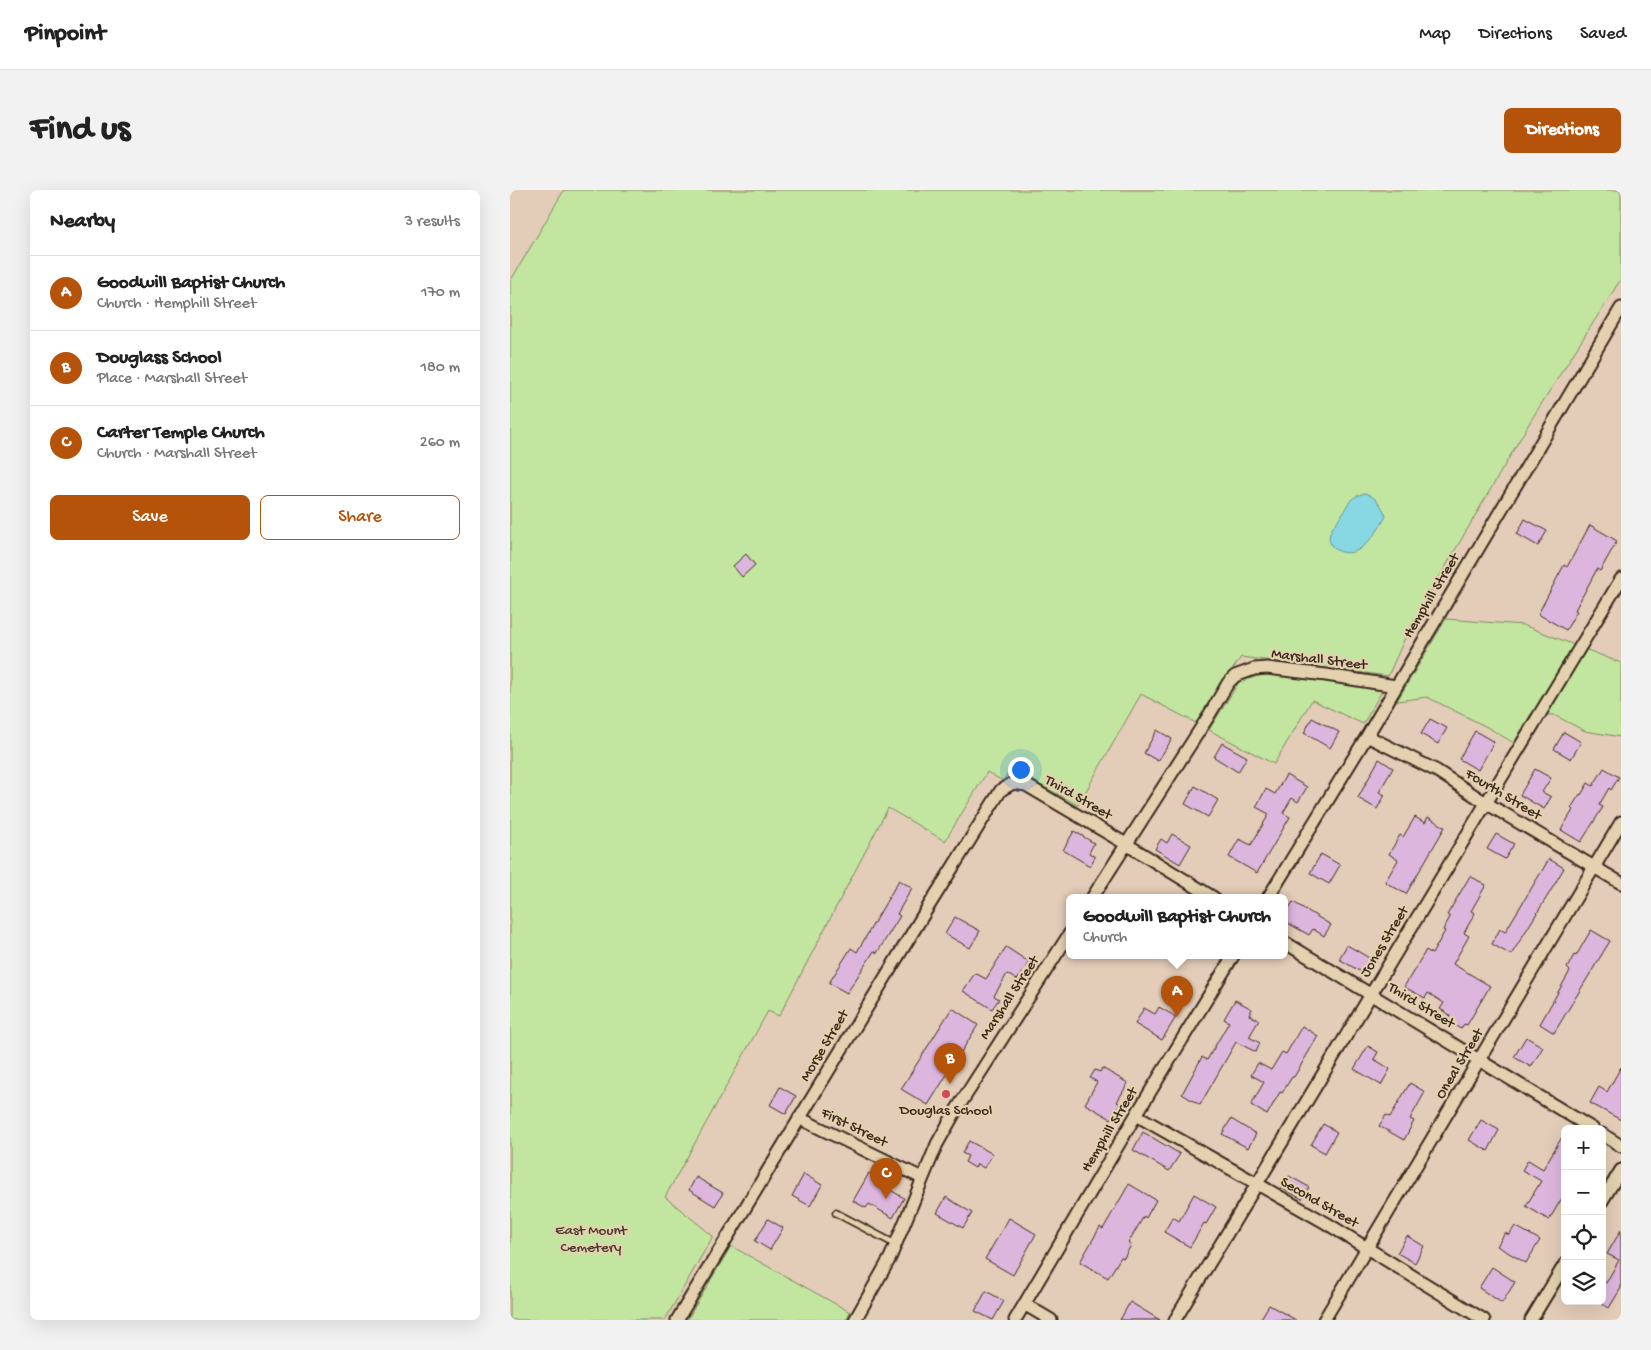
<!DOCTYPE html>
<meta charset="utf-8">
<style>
:root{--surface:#fff;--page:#f2f2f2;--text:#222;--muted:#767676;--line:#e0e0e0;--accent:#b45309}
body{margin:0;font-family:"Gochi Hand",sans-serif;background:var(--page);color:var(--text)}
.controls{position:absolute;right:15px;bottom:15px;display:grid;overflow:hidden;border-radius:8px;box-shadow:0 5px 20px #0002}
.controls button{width:45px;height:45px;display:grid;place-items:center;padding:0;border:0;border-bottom:1px solid var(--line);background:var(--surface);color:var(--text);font:25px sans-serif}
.you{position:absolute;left:510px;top:579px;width:18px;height:18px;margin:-12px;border:4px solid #fff;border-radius:50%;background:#1a73e8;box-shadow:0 0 0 8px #1a73e833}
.badge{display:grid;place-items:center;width:32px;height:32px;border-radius:50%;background:var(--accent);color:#fff;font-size:16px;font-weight:700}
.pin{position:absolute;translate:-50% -41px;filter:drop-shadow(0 1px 2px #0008)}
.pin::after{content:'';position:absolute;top:26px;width:18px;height:15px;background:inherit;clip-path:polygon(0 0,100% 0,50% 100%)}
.popup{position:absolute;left:556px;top:704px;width:222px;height:65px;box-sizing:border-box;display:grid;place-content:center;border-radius:8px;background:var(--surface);filter:drop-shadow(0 1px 4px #0005);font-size:16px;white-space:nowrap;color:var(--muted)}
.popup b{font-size:19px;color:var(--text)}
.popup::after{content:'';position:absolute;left:50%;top:100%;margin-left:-10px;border:10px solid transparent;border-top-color:var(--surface)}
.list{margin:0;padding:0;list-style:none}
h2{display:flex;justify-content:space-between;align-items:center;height:65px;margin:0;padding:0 20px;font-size:21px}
h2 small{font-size:16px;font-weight:400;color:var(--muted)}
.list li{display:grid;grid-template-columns:32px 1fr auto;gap:15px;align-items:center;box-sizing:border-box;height:75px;padding:0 20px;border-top:1px solid var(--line)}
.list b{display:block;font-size:19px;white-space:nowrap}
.list p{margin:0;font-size:16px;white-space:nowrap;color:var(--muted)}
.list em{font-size:16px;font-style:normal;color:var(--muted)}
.actions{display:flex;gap:10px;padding:15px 20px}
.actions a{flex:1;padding:11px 0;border:1px solid var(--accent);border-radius:8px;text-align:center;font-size:18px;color:var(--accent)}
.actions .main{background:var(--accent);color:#fff}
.icon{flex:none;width:28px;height:28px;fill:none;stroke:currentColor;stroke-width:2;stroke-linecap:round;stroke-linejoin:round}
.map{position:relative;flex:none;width:1111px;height:1130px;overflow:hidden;border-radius:8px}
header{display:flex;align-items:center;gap:30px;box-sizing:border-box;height:70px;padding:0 25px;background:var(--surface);border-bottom:1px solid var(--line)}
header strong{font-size:24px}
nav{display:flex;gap:28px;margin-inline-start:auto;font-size:18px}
.intro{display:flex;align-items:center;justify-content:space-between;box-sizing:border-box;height:120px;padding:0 30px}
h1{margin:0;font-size:35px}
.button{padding:12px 22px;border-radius:8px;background:var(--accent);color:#fff;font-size:18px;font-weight:700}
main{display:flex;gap:30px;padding:0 30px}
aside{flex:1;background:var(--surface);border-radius:8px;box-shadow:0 5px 20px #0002}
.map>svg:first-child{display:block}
.green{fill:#c2e6a0;stroke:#7e885f}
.water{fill:#88d8e3;stroke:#699294}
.building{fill:#ddb6de;stroke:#3b2a1e}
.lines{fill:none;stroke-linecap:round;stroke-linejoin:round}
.service-casing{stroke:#3b2a1e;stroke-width:9}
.minor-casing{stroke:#3b2a1e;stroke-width:15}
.service{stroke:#e4d1af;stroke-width:5.5}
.minor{stroke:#e4d1af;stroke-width:11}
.poi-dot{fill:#d1495b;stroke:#e4d1af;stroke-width:2}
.labels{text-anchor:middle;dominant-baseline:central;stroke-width:4.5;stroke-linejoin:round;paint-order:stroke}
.street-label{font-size:15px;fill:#3b2a1e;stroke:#e4d1af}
.poi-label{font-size:15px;fill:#3b2a1e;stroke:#e4d1af}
.park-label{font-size:15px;fill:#483d2b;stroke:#e4d1af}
</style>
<header>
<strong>Pinpoint</strong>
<nav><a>Map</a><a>Directions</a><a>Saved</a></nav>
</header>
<div class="intro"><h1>Find us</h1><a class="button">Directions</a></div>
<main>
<aside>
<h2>Nearby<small>3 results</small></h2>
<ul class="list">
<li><span class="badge">A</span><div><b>Goodwill Baptist Church</b><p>Church · Hemphill Street</p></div><em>170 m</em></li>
<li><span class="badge">B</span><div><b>Douglass School</b><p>Place · Marshall Street</p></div><em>180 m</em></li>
<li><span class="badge">C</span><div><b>Carter Temple Church</b><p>Church · Marshall Street</p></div><em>260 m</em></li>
</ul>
<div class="actions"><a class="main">Save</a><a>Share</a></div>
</aside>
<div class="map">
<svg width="1111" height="1130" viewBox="0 0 1111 1130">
<rect width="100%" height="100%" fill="#e3ccb8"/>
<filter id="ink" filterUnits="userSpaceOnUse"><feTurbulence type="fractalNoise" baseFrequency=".02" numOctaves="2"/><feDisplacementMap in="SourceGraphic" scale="10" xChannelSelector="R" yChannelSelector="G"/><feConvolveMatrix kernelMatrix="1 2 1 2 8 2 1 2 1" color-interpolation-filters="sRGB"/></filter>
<g filter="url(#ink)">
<path class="green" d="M54,0h1057v89l-90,141 -122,209 -21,47 -147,-19 -45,66 -55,-29 -63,111 -67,-36 -8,12 -16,-9 -42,69 -57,-33 -109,208 -11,-5 -103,186 48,39 -48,84h-155v-1038z
M936,429l77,6 98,38v74l-36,-6 -31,-16 -23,-1 -17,29 -27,-16 -60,-30 -30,4z
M755,484l118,15 -20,35 -51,-24 -38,64 -65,-34 30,-48z
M221,1056l119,66 -4,8h-159z"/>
<path class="water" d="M855,303c12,5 16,11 21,23 -6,12 -16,27 -28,34 -12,7 -33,0 -28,-17 2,-6 7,-11 11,-17 8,-13 7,-18 24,-23z"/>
<path class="building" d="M1015,329l22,12 -9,15 -21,-12z
M1080,335l27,16 -17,30 -3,-2 -22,41 2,1 -11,19 -28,-16 26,-49 3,2z
M236,364l9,11 -13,12 -9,-11z
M802,528l27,14 -9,16 -26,-15z
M920,529l17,9 -9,16 -17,-10z
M647,540l15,9 -14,22 -14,-8z
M965,541l19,11 -16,28 -19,-11z
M1054,542l17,10 -10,17 -17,-10z
M712,553l25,14 -9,15 -24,-15z
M869,569l14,9 -14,24 6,3 -8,14 -19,-11z
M1094,578l15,9 -8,13 -2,-2 -10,17 4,2 -22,35 -20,-12 12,-20 -2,-2 9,-14 1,1 7,-12 5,3z
M1025,579l16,9 -9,14 9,5 -7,12 -24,-14z
M776,585l21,12 -9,15 -6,-4 -9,15 7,4 -33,56 -28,-16 10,-18 12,6 18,-31 -13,-7 10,-18 9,5z
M685,596l23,14 -10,17 -23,-13z
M905,627l10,6 3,-6 17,10 -39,67 -21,-12 13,-22 -9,-6 11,-19 3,2z
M564,641l20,12 -5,10 6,4 -5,9 -27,-16z
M662,644l19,11 -11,19 -25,-15 6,-10 6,4z
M986,644l18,10 -9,15 -18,-10z
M811,664l19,11 -11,19 -19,-11z
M1039,669l15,9 -14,24 -39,63 -19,-11 8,-15 5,3z
M960,686l16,9 -15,26 4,2 -11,20 5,3 -16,28 37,22 -23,39 -3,-1 -3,5 -14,-8 3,-6 -10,-6 4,-6 -16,-10 -3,5 -21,-11 22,-37 6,4 13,-23 -2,-1 7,-13 -3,-2z
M389,690l13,8 -15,26 3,2 -23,37 -3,-2 -27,42 -18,-10 22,-35 6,4z
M783,712l38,23 -7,11 -11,-7 -4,6 -25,-14v-5z
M445,727l25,14 -10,17 -25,-14z
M1081,740l19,11 -56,92 -14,-9 30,-53 -3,-3 7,-13 2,1z
M837,755l24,14 -8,14 -24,-14z
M496,757l23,15 -12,18 -10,-6 -13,22 5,3 -7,10 -29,-18 12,-18 11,6z
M725,810l17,9 -3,6 10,5 -10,17 11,6 -4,9 -20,-10 -36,63 -18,-11 20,-37 5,3 22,-38 -5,-3z
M649,817l17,10 -14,23 -27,-16 9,-16 11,6z
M442,818l26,17 -50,80 -27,-16z
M792,836l16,10 -24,41h-2l-10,16 -2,-1 -13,23 -16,-10 13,-23 -13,-7 7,-12 13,7 11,-18 4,2z
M1016,847l17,10 -12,20 -17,-10z
M858,856l10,6 -4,7 16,10 -9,16 -27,-16z
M1111,877v53l-31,-17 9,-16 8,5z
M592,878l26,15 -11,19 3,2 -9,15 -26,-15 12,-22 -7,-4 5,-8 5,2z
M900,893l15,9 -15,27 4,2 -10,19 -25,-14 7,-11 4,2z
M270,897l16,9 -10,18 -16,-9z
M721,929l25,15 -8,14 -26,-14z
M971,930l18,10 -11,21 -19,-11z
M813,934l14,8 -12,21 -14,-8z
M633,942l37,22 -11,17 -36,-21z
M1055,942v61l-16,27 -23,-14 15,-25 -19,-11 6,-10 15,9z
M459,951l24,13 -9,14 -7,-4 -2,4 -10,-6 3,-6 -6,-3z
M359,983l15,9 -2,3 22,13 -11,20 -24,-14 -3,4 -13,-7z
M294,984l18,11 -12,21 -18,-10z
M779,986l20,11 -7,12 -20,-11z
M186,987l27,16 -8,13 -26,-16z
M619,994l27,16 -10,18 -2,-2 -16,27 3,2 -7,13 -3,-1 -13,21 -28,-16 20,-35 3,2z
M684,1004l22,13 -10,17 -2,-1 -14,24 -26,-15 9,-15 6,4z
M436,1007l26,16 -9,15 -26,-15z
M499,1028l27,16 -23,41 -28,-16z
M258,1029l15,9 -13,22 -15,-9z
M1005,1036l25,14 -14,23 -29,-17 8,-13 4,2z
M1111,1040v58l-12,20 -7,-4v-24l4,3 13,-23 -12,-6z
M897,1046l17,10 -9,17 -18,-10z
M982,1077l23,15 -13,21 -23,-15z
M476,1101l18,10 -11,19 -18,-9z
M620,1112l30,18h-40z
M759,1115l27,15h-36z"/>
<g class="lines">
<g class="service-casing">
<path id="service" d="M326,1023l59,31"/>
</g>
<g class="minor-casing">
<path id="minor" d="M857,546l70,35 49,32 135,80
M582,708l116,-181 20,-34 7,-7 19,-7 13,-1 59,7 70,11
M758,708l99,-162 254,-428
M774,752l309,187
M626,925l190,108 158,97
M289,928l123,60
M1092,944l19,12
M1092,1011l19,-31
M514,1114l27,16
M167,1130l248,-408 76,-122 12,-7 13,2 100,59 88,54
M345,1130l35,-62 47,-114 18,-32 115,-179
M505,1130l121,-205 97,-159
M665,1130l446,-741
M814,1130l297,-498
M1021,1130l34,-56"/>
</g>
<use href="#service" class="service"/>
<use href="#minor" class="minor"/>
</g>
</g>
<circle class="poi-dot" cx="436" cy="904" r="5"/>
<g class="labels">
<g class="street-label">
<text transform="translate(922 406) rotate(-59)">Hemphill Street</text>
<text transform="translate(809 470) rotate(7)">Marshall Street</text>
<text transform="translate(993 605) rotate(31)">Fourth Street</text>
<text transform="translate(568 608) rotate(30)">Third Street</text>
<text transform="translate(875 752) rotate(-59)">Jones Street</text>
<text transform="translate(500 808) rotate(-57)">Marshall Street</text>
<text transform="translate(911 816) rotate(31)">Third Street</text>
<text transform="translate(315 856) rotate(-59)">Morse Street</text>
<text transform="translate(950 874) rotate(-59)">Oneal Street</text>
<text transform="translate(344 938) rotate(26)">First Street</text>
<text transform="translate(600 940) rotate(-59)">Hemphill Street</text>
<text transform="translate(809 1013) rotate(30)">Second Street</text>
</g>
<g class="poi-label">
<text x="436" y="921">Douglas School</text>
</g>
<g class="park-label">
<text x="81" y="1041">East Mount<tspan x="81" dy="17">Cemetery</tspan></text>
</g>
</g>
</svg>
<div class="controls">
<button>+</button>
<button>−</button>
<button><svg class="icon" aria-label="locate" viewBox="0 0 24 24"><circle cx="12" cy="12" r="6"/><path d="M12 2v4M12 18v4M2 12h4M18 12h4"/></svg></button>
<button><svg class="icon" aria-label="layers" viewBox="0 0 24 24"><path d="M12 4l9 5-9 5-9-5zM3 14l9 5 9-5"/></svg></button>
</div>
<div class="you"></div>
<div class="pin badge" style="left:667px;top:827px">A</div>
<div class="popup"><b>Goodwill Baptist Church</b>Church</div>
<div class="pin badge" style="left:440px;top:894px">B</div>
<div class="pin badge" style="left:376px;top:1009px">C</div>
</div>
</main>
